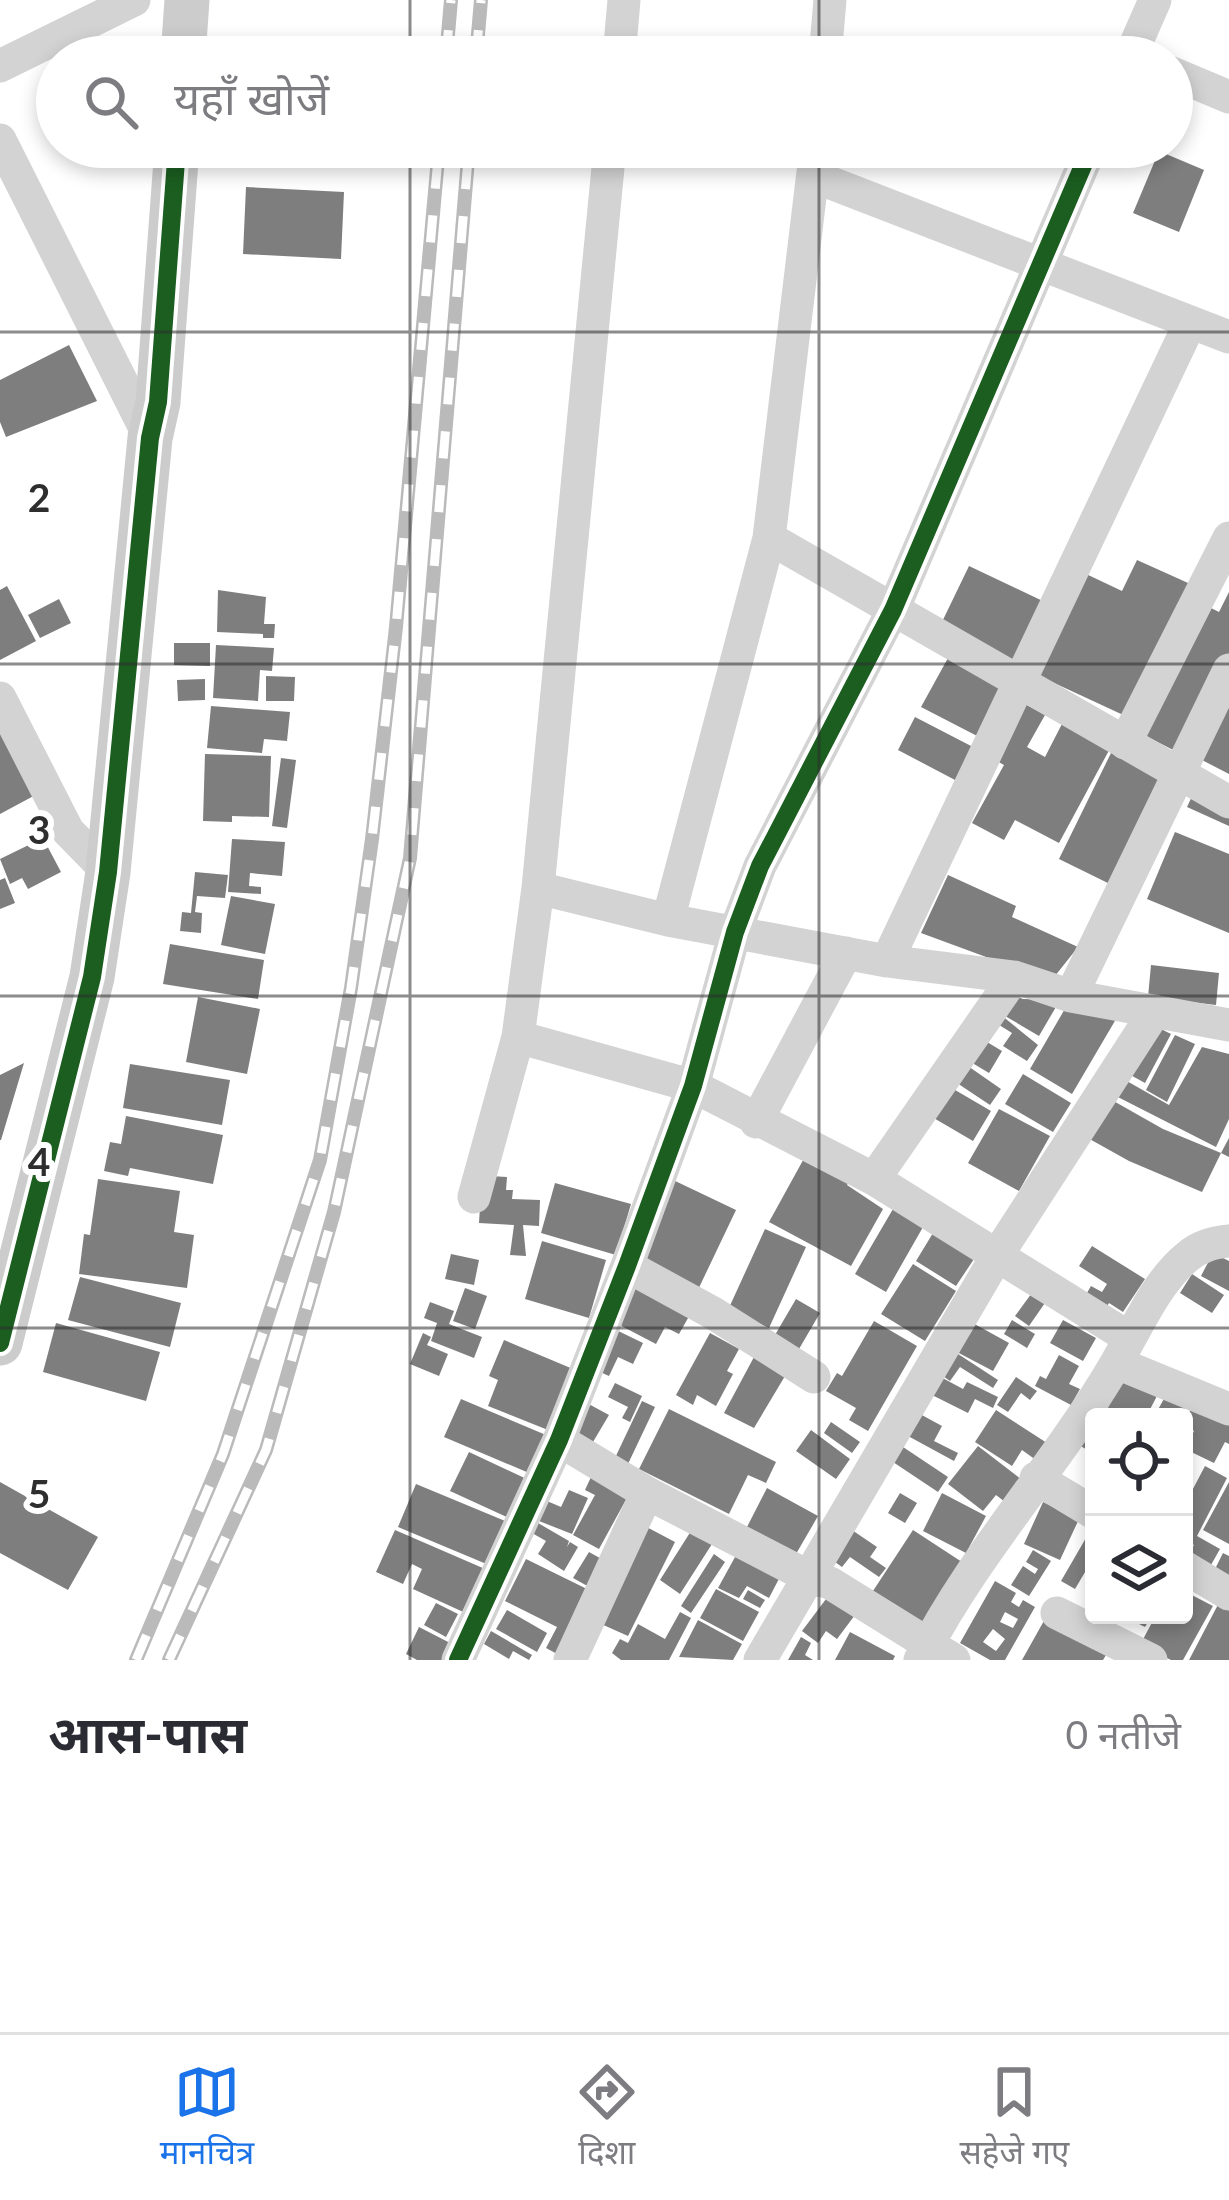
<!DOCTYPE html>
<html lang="hi">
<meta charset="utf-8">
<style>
:root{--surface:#fff;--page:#f2f2f3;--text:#2b2b33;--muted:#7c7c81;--line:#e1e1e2;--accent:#1a73e8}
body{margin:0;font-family:Lato,"Noto Sans Devanagari",sans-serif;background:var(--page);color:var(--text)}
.controls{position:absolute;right:36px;bottom:36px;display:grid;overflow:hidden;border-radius:12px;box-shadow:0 6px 18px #0003}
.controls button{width:108px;height:108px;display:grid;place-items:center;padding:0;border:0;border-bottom:3px solid var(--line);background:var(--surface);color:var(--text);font:60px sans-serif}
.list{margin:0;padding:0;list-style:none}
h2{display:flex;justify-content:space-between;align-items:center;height:156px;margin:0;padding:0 48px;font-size:51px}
h2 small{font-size:39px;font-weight:400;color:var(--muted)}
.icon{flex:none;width:66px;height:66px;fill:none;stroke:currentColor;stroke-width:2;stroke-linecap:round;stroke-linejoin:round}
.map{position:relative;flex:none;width:1229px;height:1660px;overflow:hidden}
.search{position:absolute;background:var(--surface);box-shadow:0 6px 18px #0003;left:36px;right:36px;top:36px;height:132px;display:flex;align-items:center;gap:30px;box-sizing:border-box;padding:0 42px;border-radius:66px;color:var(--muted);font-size:45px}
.sheet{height:372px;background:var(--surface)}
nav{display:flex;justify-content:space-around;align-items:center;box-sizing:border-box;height:168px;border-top:3px solid var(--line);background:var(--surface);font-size:33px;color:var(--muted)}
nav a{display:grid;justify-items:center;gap:6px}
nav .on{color:var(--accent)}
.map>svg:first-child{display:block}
.building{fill:#7e7e7e;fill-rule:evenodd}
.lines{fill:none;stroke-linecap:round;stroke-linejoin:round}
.street{stroke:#d3d3d3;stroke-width:33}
.secondary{stroke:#ccc;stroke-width:45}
.rail-casing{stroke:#bababa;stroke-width:14}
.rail{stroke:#fff;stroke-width:9;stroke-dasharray:27;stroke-linecap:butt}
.cycleway-casing{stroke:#fff;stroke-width:26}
.cycleway{stroke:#1b5e20;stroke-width:18}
.grid{fill:none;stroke:#2e2e2e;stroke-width:3;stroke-opacity:0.55}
.grid-label{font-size:39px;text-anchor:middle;font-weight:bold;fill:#2e2e2e;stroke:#fff;stroke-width:12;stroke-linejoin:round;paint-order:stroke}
</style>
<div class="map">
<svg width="1229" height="1660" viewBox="0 0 1229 1660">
<rect width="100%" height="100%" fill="#fff"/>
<path class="building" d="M1159,151l45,19 -25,62 -46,-19z
M246,187l98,5 -3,67 -98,-5z
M69,345l28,56 -91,36 -6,-15v-42z
M1137,560l60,27 -63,133 -97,-45 47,-102 38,18z
M969,566l80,38 -30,62 -79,-40z
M7,586l29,55 -36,19v-70z
M218,590l48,7 -2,27h11l-1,14h-11v-4l-46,-2z
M1229,592v61l-48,101 -43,-22 65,-128 16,8z
M59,599l12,24 -31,15 -12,-23z
M174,643h36v23l-36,-1z
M216,645l58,3 -2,23 -12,-1 -2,31 -45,-3z
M948,658l59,31 -26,49 -60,-31z
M266,676l29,1 -1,24h-28z
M205,679v21l-27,1 -1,-21z
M1023,703l22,12 -18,32 18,10 20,-39 48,25 -54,100 -44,-23 -11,20 -32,-17 32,-58 -11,-6z
M1229,703v71l-29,-15z
M211,706l79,6 -3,29 -23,-2 -2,14 -55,-5z
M915,717l58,30 -18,33 -57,-30z
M0,726l41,66 -41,22z
M1112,751l55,27 -51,109 -57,-28z
M205,754l66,2 -2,61 -37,-1v6l-29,-1z
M281,758l15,2 -9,68 -15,-2z
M1194,792l35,16v18l-42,-19z
M1175,832l54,22v79l-82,-34z
M43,838l18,34 -33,17 -6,-11 -12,6 -10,-25z
M232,839l53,3 -3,34 -32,-3 -1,13 12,1v7l-33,-2z
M195,872l33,3 -3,23 -28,-2 -2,16 7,1 -1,20 -21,-2 2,-19 9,1z
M948,875l68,31 -4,11 66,30 -27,34 -130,-48z
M5,878l10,25 -15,6v-29z
M231,896l44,8 -10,50 -44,-9z
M170,944l94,16 -6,39 -95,-15z
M1151,965l68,8 -3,32 -68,-8z
M1008,993l15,6 37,1 -21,36 -39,-23z
M198,997l62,12 -13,65 -61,-12z
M1066,1007l53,7 -47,80 -42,-25z
M1001,1015l37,30 -11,16 -24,-15 9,-13 -16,-10z
M1151,1024l20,10 -26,49 -20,-11z
M1175,1035l20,9 -28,58 -21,-12z
M982,1039l20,12 -13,22 -20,-12z
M1202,1047l27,7v65l-13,28 -108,-55 10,-16 51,29z
M24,1063l-23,77h-1v-65z
M130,1064l100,16 -8,45 -99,-17z
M965,1064l36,25 -11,16 -36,-24z
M1023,1074l48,29 -18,29 -48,-28z
M950,1087l41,24 -18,30 -41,-24z
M1110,1099l53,30 58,24 8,-15v19l-8,-4 -19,39 -73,-31 -43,-24z
M999,1109l51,27 -31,55 -51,-28z
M126,1116l97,19 -10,49 -83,-16 -2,8 -24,-5 6,-29 11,2z
M807,1153l43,27 -3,5 36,24 -32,57 -82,-44z
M490,1176l17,1 -1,13h7l-1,9 28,1 -1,26 -16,-1 3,31 -16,-1 4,-30 -35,-2 1,-17h8z
M98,1179l82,12 -6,41 20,3 -7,53 -108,-14 5,-40 6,1z
M671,1179l65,31 -41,86 -66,-31z
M555,1183l76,21 -15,51 -75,-22z
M893,1209l30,18 -37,65 -31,-18z
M765,1229l41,18 -37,81 -41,-18z
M933,1233l41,26 -18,27 -40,-25z
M542,1241l64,19 -17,58 -64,-19z
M1092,1246l53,33 -22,33 -14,-9 -8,13 -20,-13 10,-17 11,6 5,-8 -28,-18z
M1213,1253l16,8v30l-28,-15z
M451,1254l28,6 -5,25 -29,-6z
M913,1264l43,27 -31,50 -44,-27z
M1192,1274l32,21 -12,18 -32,-20z
M80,1277l101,26 -11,44 -102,-27z
M633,1279l59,32 -13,23 -14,-7 -9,17 -46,-24z
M465,1288l22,8 -12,33 -22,-8z
M1034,1290l13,10 -18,26 -14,-10z
M796,1299l24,14 -21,36 -24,-14z
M430,1302l24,9 -5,13 33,13 -8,21 -43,-17 6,-18 -13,-5z
M1012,1320l23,14 -8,14 -23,-14z
M1063,1320l33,18 -13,23 -33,-18z
M874,1321l43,25 -49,85 -19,-11 7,-12 -30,-17 11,-18 5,3z
M971,1322l38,21 -16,28 -38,-20z
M56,1323l104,29 -14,49 -103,-29z
M608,1326l35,17 -10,21 -15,-7 -9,19 -20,-9z
M423,1333l8,4 -4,8 21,9 -9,22 -29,-12z
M710,1333l29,16 -12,22 6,3 -17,32 -19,-11 -4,10 -17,-10z
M504,1340l69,29 -25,61 -60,-24 10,-26 -9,-4z
M955,1352l43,28 -5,8 -33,-21 -10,14 -10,-7z
M1059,1355l20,11 -10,18 11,5 -9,16 -36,-19 5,-10 6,3z
M754,1357l31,19 -31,52 -30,-15z
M937,1375l26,14 4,-7 31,15 -5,11 -18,-9 -7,14 -40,-20z
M1122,1375l36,19 -12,23h-21l-20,-11z
M1016,1377l21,14 -7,9 -9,-7 -13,19 -11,-7z
M615,1383l27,13 -12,26 -8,-4 6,-11 -20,-10z
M1166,1395l20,11 -5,11h-27z
M461,1399l85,36 -17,38 -85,-36z
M642,1401l13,6 -28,59 -13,-6z
M585,1402l24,13 -19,32 -23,-13z
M1193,1405l36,17v22l-4,-2 -11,21 -29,-14 9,-18 -10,-9z
M1099,1407l18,10h-23v37l-15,-9z
M669,1409l107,53 -10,21 -18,-8 -19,39 -90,-45z
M996,1410l51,33 -11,17 -14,-10 -10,16 -37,-24z
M920,1414l22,12 -8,15 24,12 -4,8 -46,-25z
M831,1422l29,20 -8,11 -28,-20z
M811,1430l39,29 -14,20 -40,-28z
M897,1443l51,34 -10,15 -51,-34z
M978,1446l48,37 -17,22 -13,-10 -13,16 -35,-27z
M469,1452l62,29 -18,39 -63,-29z
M1205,1466l22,12 -30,58 23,13 -13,23 -22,-12 9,-15 -10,-5v-34z
M591,1477l37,19 -29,53 -26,-14 22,-40 -10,-5z
M0,1482l98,55 -30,53 -68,-37z
M1229,1482v62l-26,-14z
M416,1484l99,41 -19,43 -98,-41z
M767,1488l51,28 -22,38 -49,-27z
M569,1490l19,8 -16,36 -33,-13 8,-20 14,6z
M900,1493l17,10 -12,20 -17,-10z
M942,1493l44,23 -20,37 -43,-22z
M1043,1502l36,17 -19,41 -36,-16z
M538,1523l31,18 -2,6 3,-5 8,5 -14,24 -26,-17 8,-13 -14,-8z
M639,1523l36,19 -47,94 -38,-17z
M849,1528l28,19 -7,10 16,11 -7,9 -29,-20 -8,10 -14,-10z
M395,1530l97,42 -20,44 -59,-27 9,-20 -10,-5 -9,20 -27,-12z
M913,1530l52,34 -42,64 -52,-34z
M691,1531l21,13 -32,50 -20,-14z
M1090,1531l4,3v23l-19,32 -14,-8z
M740,1548l43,23 -14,27 -22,-12 -8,12 -21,-10z
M1033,1550l18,11 -22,35 -18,-11 12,-19 12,8 3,-5 -12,-7z
M589,1552l18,10 -16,26 -18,-10z
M1223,1553l6,3v19l-14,-6z
M714,1554l11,8 -34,51 -10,-7z
M526,1559l65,32 -32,64 -13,-7 11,-21 -52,-26z
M995,1581l21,12 -5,9 8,5 4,-7 12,7 -30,53h-15l-30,-17zM1005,1612l13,7 -5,9 -13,-6zM993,1629l12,10 -9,12 -13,-9z
M716,1589l43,23 -16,29 -43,-23z
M748,1590l17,10 -5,8 -17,-9z
M1184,1591l29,15 -30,54h-12l-31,-15 16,-30h28z
M829,1595l26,20 -18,24 -11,-8 -8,12 -16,-12z
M1222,1597l7,3v60h-40z
M436,1603l22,11 -12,23 -22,-12z
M507,1610l40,23 -10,19 -41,-23z
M1050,1610l62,35 -9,15h-81z
M680,1612l11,6 -22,42h-48l-9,-7 8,-14 8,4 10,-19 27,15z
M1134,1615h18l-7,12 -14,-7z
M698,1620l44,24 -9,16 -54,-3z
M419,1627l35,18 -8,15h-29l-11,-6z
M491,1631l41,24 -3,5 -16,-9 -4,8 -25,-15z
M850,1632l45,24 -2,4h-58z
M801,1637l10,6 -6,12 8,5h-25z"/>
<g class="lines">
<path class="street" d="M619,57l5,-57
M825,57l5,-57
M1130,57l25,-57
M0,66l134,-66
M1172,73l57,24
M0,140l150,298
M813,176l416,161
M769,538l460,264
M0,698l68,133 40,41
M1125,743l104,-205
M538,888l130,32 219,41 127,16 57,19 158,29
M668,920l101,-382 47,-391
M887,961l303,-638
M1071,996l158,-326
M518,1037l175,49 181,93 140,-202
M756,1122l90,-169
M874,1179l254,158
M474,1197l44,-160 20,-149 72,-741
M627,1266l86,47 101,64
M1117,1363l112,46
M559,1440l88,53 160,83 23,7 124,77
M1036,1478l58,35
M1184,1567l45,27
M1057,1613l94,47
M458,1660l101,-220 68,-174 66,-180 42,-154 25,-66 133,-256 198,-463
M570,1660l77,-167
M760,1660l238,-406 157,-243
M920,1660c53,-105 136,-194 195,-295 20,-33 41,-83 72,-108 13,-11 25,-14 42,-16"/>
<path class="secondary" d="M183,57l4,-57
M0,1343l92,-366 16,-105 42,-434 8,-36 19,-255"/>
<g class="rail-casing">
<path id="rail" d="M446,57l5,-57
M476,57l5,-57
M136,1660l87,-206 97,-294 31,-172 21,-149 24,-212 43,-480
M169,1660l97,-210 68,-238 76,-354 59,-711"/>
</g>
<use href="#rail" class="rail"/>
<g class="cycleway-casing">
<path id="cycleway" d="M0,1343l92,-366 16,-105 42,-434 8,-36 19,-255
M458,1660l101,-220 68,-174 66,-180 42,-154 25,-66 133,-256 198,-463"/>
</g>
<use href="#cycleway" class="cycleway"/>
</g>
<path class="grid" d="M410,0v57M819,0v57M410,147v1513M819,147v1513M0,332h1229M0,664h1229M0,996h1229M0,1328h1229"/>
<g class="grid-label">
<text x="39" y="512">2</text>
<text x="39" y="844">3</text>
<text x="39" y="1176">4</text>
<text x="39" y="1508">5</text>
</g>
</svg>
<div class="controls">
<button><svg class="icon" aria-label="locate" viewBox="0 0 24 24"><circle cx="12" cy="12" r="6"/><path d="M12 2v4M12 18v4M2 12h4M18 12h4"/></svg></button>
<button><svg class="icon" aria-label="layers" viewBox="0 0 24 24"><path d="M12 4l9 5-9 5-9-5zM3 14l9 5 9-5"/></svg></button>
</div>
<div class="search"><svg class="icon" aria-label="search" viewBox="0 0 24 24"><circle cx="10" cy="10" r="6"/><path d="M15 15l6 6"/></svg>यहाँ खोजें</div>
</div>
<section class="sheet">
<h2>आस-पास<small>0 नतीजे</small></h2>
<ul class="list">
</ul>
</section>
<nav>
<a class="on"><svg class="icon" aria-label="map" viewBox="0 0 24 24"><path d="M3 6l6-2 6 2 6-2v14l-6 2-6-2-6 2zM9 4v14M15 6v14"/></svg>मानचित्र</a>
<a><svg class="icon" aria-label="directions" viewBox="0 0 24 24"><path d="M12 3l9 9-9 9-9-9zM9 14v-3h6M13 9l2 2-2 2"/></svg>दिशा</a>
<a><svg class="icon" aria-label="saved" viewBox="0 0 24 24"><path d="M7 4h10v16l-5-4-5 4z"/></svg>सहेजे गए</a>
</nav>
